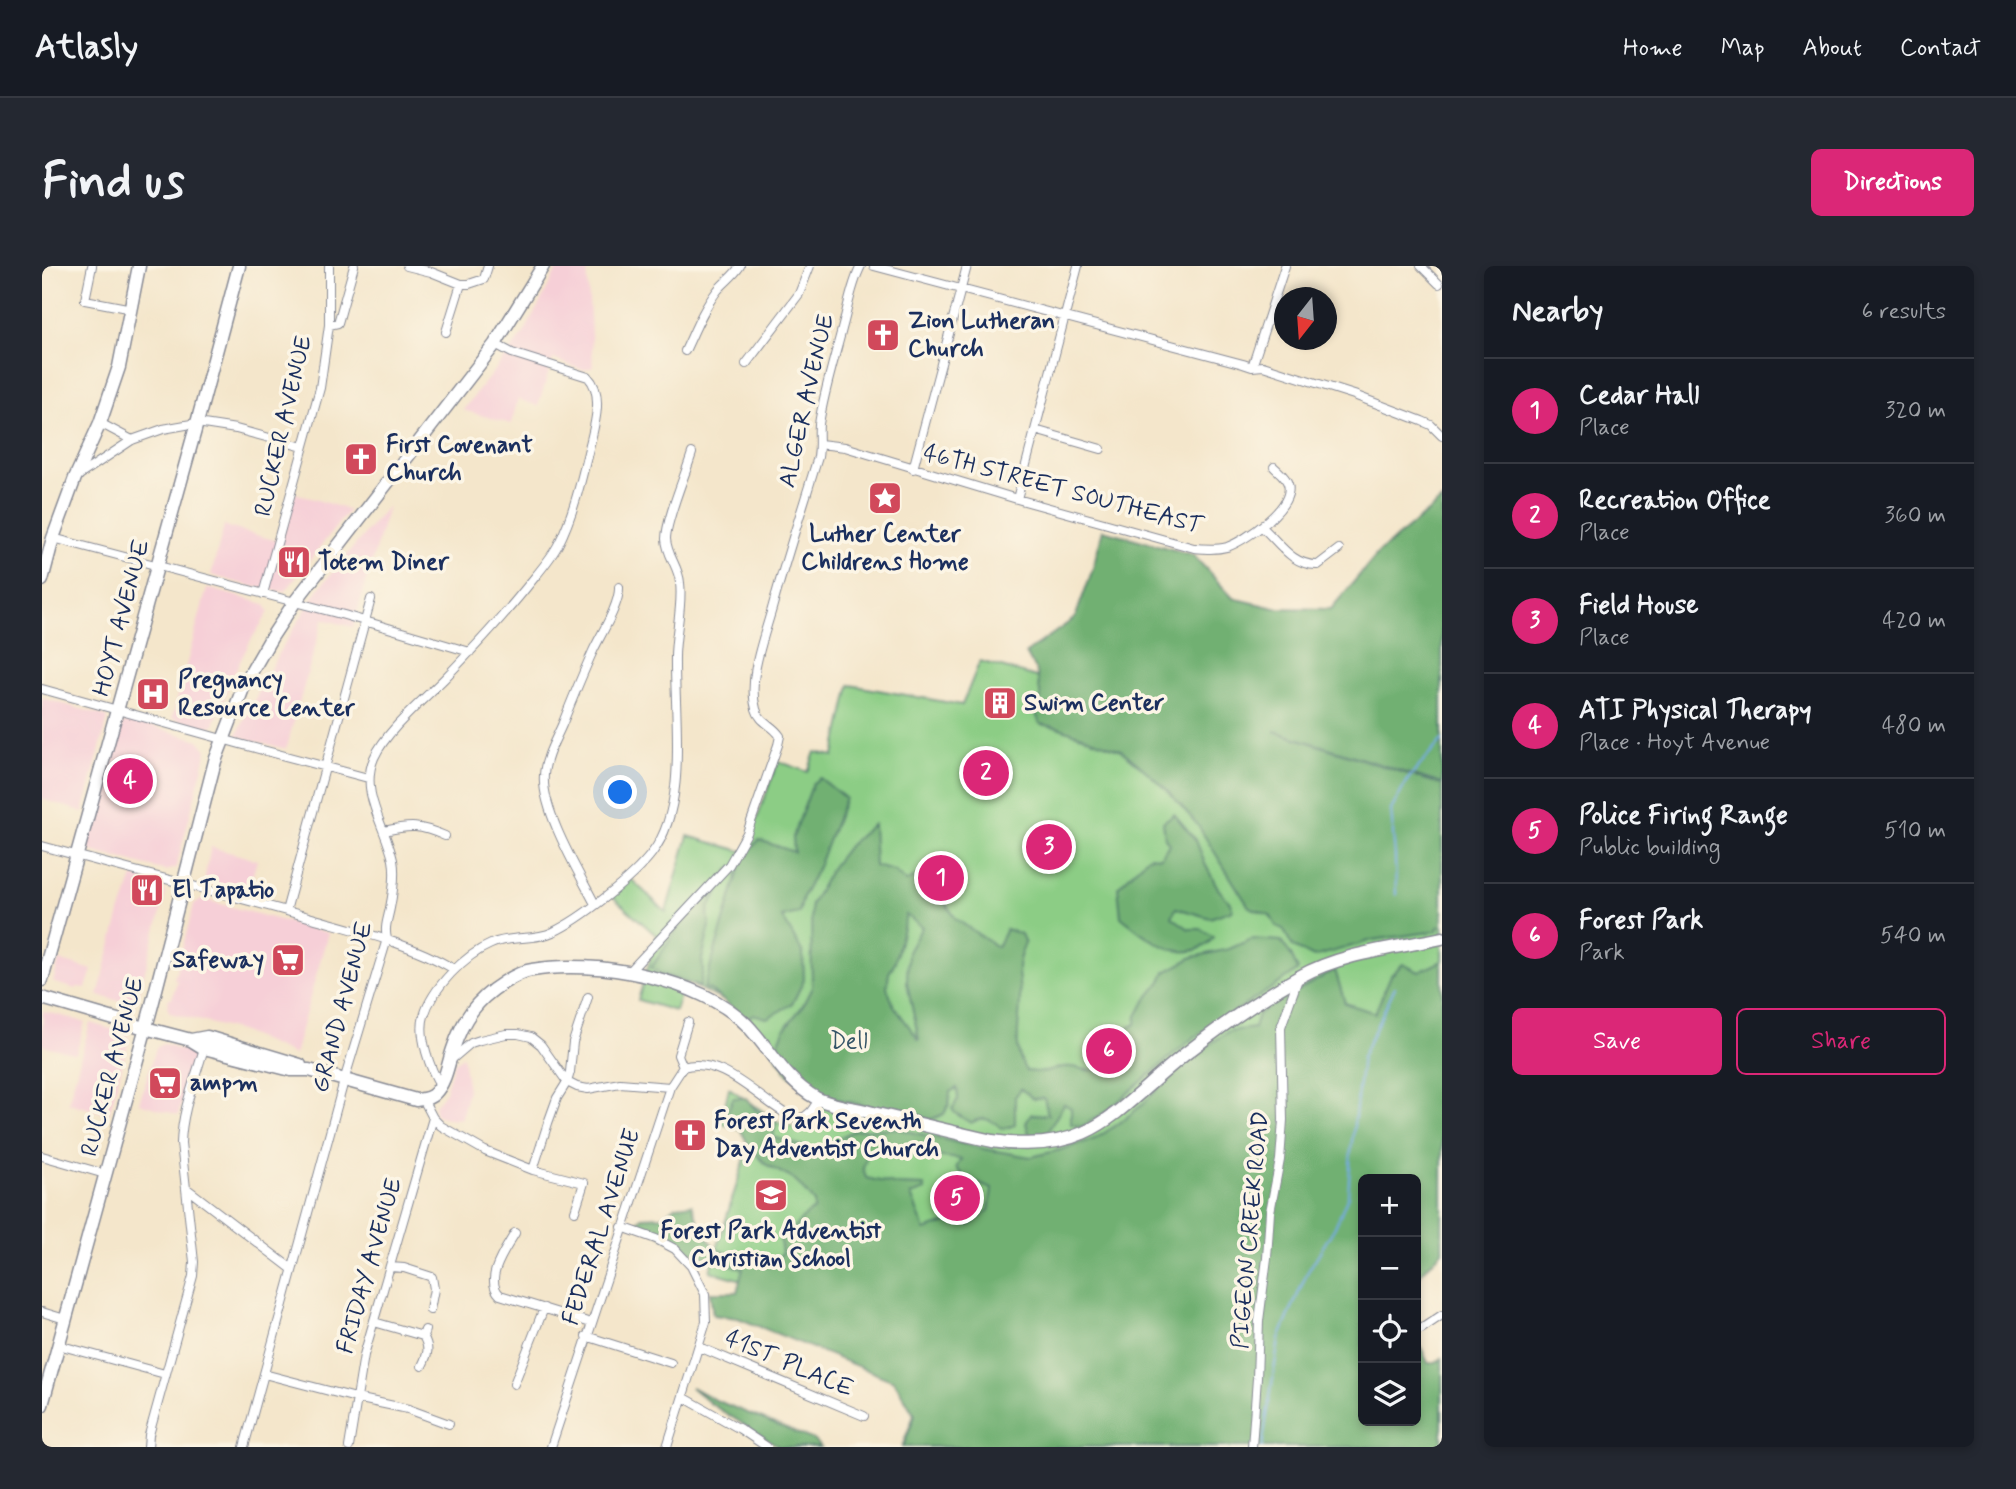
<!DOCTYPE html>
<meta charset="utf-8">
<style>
:root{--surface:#171b24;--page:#242831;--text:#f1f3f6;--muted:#9ea1a6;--line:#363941;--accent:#db2777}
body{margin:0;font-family:Mynerve,sans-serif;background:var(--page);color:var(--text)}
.controls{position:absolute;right:21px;bottom:21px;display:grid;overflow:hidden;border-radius:10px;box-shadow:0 4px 10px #0003}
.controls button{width:63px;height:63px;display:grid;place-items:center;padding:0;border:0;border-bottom:2px solid var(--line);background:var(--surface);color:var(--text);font:35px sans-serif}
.compass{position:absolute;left:1232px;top:21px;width:63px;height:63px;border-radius:50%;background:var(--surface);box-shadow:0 4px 10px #0003;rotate:197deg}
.you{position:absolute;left:579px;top:527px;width:24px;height:24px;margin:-18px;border:5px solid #fff;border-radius:50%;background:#1a73e8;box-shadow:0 0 0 10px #1a73e833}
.badge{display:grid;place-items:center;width:46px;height:46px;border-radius:50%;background:var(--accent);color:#fff;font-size:23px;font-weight:700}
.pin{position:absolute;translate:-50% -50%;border:4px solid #fff;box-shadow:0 2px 7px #0006}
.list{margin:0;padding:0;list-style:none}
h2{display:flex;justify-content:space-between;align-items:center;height:91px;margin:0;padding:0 28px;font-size:30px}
h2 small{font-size:23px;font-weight:400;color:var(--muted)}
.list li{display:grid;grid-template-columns:46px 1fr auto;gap:21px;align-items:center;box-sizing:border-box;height:105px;padding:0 28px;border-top:2px solid var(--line)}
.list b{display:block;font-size:26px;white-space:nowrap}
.list p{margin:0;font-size:23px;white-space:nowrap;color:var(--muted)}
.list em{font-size:23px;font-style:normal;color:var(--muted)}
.actions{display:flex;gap:14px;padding:21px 28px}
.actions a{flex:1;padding:16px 0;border:2px solid var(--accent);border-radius:10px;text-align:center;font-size:24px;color:var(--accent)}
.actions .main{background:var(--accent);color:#fff}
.icon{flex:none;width:38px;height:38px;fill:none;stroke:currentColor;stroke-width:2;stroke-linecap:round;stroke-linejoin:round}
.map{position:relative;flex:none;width:1400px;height:1181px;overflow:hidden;border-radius:10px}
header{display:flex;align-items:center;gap:42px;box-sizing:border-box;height:98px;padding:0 35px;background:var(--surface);border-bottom:2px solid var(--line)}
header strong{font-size:33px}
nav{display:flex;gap:38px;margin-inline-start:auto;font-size:24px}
.intro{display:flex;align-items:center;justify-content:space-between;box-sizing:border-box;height:168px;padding:0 42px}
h1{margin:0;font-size:49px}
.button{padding:18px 32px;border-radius:10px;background:var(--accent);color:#fff;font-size:24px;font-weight:700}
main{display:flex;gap:42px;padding:0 42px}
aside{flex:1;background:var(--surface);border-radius:10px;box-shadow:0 4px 10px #0003}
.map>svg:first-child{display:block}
.built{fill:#f6cfd7}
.green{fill:#8ccd85;stroke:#547e72;stroke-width:2}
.forest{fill:#71b072;stroke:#467068;stroke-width:2;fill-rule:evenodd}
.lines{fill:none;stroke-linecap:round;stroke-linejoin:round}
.stream{stroke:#77ace5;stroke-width:2}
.street-casing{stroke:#888a94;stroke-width:10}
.secondary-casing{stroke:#888a94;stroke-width:15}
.primary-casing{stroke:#888a94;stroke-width:15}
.street{stroke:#fff;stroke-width:8}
.secondary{stroke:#fff;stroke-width:12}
.primary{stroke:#fff;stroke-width:12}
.labels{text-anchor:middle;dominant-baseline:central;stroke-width:7;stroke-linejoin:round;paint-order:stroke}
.poi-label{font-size:24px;font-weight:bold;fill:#1b2f5e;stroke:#fcf5e5;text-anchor:start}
.street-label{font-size:24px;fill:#1b2f5e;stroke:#fcf5e5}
.park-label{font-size:24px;fill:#375668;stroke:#fcf5e5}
</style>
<header>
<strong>Atlasly</strong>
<nav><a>Home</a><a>Map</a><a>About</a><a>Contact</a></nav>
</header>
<div class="intro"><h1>Find us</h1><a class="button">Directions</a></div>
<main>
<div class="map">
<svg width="1400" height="1181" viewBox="0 0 1400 1181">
<rect width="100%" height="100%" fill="#fcf5e5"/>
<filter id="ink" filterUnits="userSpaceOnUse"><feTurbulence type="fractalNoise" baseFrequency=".0143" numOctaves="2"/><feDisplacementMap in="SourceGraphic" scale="14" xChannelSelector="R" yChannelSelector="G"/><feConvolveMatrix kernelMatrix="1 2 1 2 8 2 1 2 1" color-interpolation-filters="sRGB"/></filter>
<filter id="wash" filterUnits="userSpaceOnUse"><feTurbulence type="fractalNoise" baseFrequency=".00686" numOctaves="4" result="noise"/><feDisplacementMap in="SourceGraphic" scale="28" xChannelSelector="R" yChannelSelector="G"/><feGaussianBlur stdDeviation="1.57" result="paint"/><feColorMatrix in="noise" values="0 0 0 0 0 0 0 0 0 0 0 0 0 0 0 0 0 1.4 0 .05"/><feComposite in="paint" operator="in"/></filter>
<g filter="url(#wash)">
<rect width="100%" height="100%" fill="#f4e6cb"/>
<path class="built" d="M517,0h28l6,101 -10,3 -30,-11 -15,47 -20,-7 -7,25 -48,-14 61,-77z
M253,227l54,17 -64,82 -31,-5 -43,-12 13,-49 57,16z
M346,240l-35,121 -30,-8 -37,130 -50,-13 43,-84 41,-65z
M165,322l58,16 4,8 -18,28 -17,33 -20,51 -5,3 -4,1 -33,-10z
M0,432l60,17 6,3 -25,94 -41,-13z
M89,454l68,20 8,10 -31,118 -10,3 -78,-21 -2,-5 36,-121z
M169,581l46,13 -10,35 -41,-12 -1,-7z
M91,611l28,7 5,10 -29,106 -8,4 -31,-9 22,-82z
M160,633l126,34 -34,122 -54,-24 -70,-18 -3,-6 2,-9h3l5,-17 -3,-2 20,-74z
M17,694l33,10 -6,18 -8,-1 -2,2 -21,-6 -2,-1z
M1,745l42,11 -9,32 -34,-9z
M48,757l35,10 3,3 1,4 -20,74 -41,-11z
M121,778l9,2 1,2 7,2 1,-2 11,2 3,8 -17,57 -39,-12 17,-55z
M421,790l5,34 -7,29 -6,-1 -1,2 -18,-5 -2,-9 11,-14 9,-30z"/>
<path class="green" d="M938,395l67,19 52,-2 343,101v470l-21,23 -5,18v-111h-53v242l-124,26h-337l12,-32 -19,-34 -128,-94 -57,-16 42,-136 -31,-12 8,-35 51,35 17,5 15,-4 11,-18 -40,-45 -41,-52 -57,-27 -10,29 -37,-11 19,-64 -45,-40 19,-17 35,33 22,-76 57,16 33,-91 30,11 7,-20 19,4 16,-71 112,20z"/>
<path class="forest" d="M1400,234v284l-168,-53 168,54v141l-4,1 -1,4 -64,9 -59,17 -21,-10 -10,-18 -7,-3 -6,-11 -21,-8 -52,-83 -29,-33 -22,-20 -25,-21 -61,-22 -20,-4 -7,-18 8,-7 -4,-26 -11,-20 49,-35 17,-47 11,-41 90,25 40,43 42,10 56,1 47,-56z
M778,512l25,20 -27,69 -15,30 -4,16 -17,4 21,36 1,27 -12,24 -25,14 -14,-4 -7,5 -36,-29 -6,-2 39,-131 16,-17 35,12 -1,-15 20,-54z
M1132,548l22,26 9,24 14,26 11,12 3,8 -23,8 -34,-10 -4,9 17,12h12l13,8c-28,34 -68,0 -93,-20l-3,-30 31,-31 12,1 8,-13 -4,-6 -2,-16z
M831,558l2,42 19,5 12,11 12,-7 25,24 13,20 41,28 9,-18 15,5 4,9c-11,26 -6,28 -5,53 1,26 -9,51 6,75 5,0 12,2 17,1 10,-2 18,-7 29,-5 10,1 17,6 28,1l22,-37 14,-7 1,-8 8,-15 16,-20 4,-9 28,-15 36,-8 23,-10 29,2 10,14 7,15 -9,7 -96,61 -86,73 -26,16 -10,-3v-16l-7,-4 -20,34 -14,-1 -4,-14 5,-9 17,1 -4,-17 -10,1 -13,-10 -6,8v28l-12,4c-11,-9 -18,-14 -32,-6l-16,-10 -3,-4 6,-10 -1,-11 -7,4 -1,12 -5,10 -14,6 -17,-6 -56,-10 -35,-9 -34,-21 -12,-18v-8l9,-20 17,-21 10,-20 -1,-82 21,-38 17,-22zM864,649l16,12 -14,25 -1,31 12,57 -25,-34 -7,-18 2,-15 6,-11z
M692,599l-24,41 -2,8 2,12 -8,33 1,11 -3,17 -37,-12 -12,-7 33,-49z
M1400,695v290l-23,25 -3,10v-107h-53v242h53v-85l12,27h8l6,-5v89h-539l12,-32 -21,-34 -156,-63 -25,-3 -3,-23h27l6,-23 -56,-18 -35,-21 -16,-5 6,-8 20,-1 14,-10 16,-2 9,25 15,20 54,18 12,-14 -2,-12c13,-9 20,-24 34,-32v-7l-19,-22 -28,-15 -17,-17 -10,-19 -13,-16 6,-15h13l10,12 20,12 -3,15 41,13 41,-20 40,-2 89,21 47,8 29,-7 35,-11 23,-15 24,-19 32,-33 36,-28 19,-13 25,-3 4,-14 14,-9 63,-35 10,33 30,10 16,-38 12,-11 16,8zM837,885l8,4 19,-2 55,6 -5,9 12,12 24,9 -3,21 -19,15 -15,-5 -30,10 -14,-35 14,-5 -1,-4 -26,-1 -32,-7 -3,-10 5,-16z
M649,1121l22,12 101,41 7,7h-41l-69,-43z"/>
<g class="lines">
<path class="stream" d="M1354,629l-1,-39 -4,-46 18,-32 33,-38
M1220,1181l17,-108 28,-66 28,-46 13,-31 3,-46 11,-93 33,-70"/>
</g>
</g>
<g filter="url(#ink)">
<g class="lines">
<g class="street-casing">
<path id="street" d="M50,0l-7,34 47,9
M365,0l24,6 30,12h8l15,-5 4,-13
M832,0l369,98 9,3 11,-1 91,29 68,26 9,4 11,11
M1379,0l18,18
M287,59l9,-2 16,-57
M404,66l15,-48
M643,85c10,-21 18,-42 32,-60 7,-9 17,-15 23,-25
M704,98l53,-70 11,-28
M1210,101l33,-101
M58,157l32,17
M993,164l66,19
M778,178l25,3 172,52 177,49c11,1 22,2 33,-1 18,-6 68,-40 61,-63 -2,-7 -9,-12 -14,-17
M871,203l54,-203
M36,210l54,-36 31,-11 34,-6 39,6 67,18
M975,233l61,-233
M1220,261c17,15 30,39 56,38l21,-16
M11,272l291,77 126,37
M221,328l57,-206 9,-63v-59
M0,423l198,55 128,34
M342,565c27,-6 36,-6 61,5
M0,580c90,25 181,47 270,72 49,14 97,25 142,51
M553,638c-16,-31 -54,-94 -51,-129 1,-17 11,-34 18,-50 10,-25 20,-50 31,-74 8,-17 27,-47 26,-64
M244,645l85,-312
M587,706l100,-107 18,-32 31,-88 2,-9c-8,-12 -20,-13 -24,-27 -9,-31 9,-74 17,-104 14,-50 30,-99 45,-148 2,-12 0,-22 1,-33 5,-32 15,-64 23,-95 6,-21 9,-44 19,-63
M409,794l20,-17 9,-3 26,-6h12l13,3 10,8 26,37 10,5 11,2 32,-6 50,4
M641,801c35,-11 69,25 97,43 6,4 12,9 20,8 10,-2 14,-11 19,-19
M641,801l-5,-12 10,-33
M399,820c-11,-16 -23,-51 -17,-70 8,-28 41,-61 67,-72 20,-9 43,-3 62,-12 28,-13 80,-54 99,-79 37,-48 22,-138 23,-196 0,-23 8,-51 5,-74 -1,-16 -13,-27 -14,-44 0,-19 20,-66 26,-86
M381,833l10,19 8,8 44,25 48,19 51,13 -9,28
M0,890l63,18
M491,904l15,-47 9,-25 10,-16 3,-10 3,-30 15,-45
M144,922l106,81
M580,961l34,12 19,10 16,17 14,28 1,28 -39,125
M473,967c-9,16 -32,46 -15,62l91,28
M348,1001l14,1 28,9 2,12 -4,21
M0,1046l23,7
M332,1056l49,14
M1379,1063l21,-14
M544,1070l85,27
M16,1079l107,29
M657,1081l165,69
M380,1100c6,-12 8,-18 1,-30l2,-6
M222,1108l92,24 52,11 41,15
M472,1118l30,-76
M641,1131l57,32 27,18
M106,1181l1,-12 44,-159 1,-14 -13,-119c1,-33 14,-63 23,-95
M202,1181l100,-366 43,-142c-3,-12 1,-20 3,-31 3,-15 6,-33 3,-48 -7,-33 -34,-67 -19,-102 12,-27 49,-58 70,-79 29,-30 57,-60 82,-91 11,-14 24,-28 32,-43 16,-31 24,-68 32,-101 5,-20 14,-51 -2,-67l-76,-24 -17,-9
M307,1181l15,-92 69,-237
M509,1181l119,-360 13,-20
M1210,1181l5,-69 2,-57 8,-63 3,-46 10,-52 3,-40 -2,-93 17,-48"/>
</g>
<g class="secondary-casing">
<path id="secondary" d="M0,314l11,-42 22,-60 25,-55 19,-56 20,-101
M0,714l155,-557 42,-157
M103,762l46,12 13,8 87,22h18l107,30c7,-1 14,-1 19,-7 11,-11 13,-30 18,-44 10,-30 23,-49 50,-66 8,-5 19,-12 29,-13 63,-11 169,8 215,55 24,25 38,56 69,73 16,8 39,10 57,15 39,9 79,19 119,28 102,16 126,-35 197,-90 35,-27 72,-53 110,-74 43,-24 96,-29 143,-39
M149,774l16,-3 93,28"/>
</g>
<g class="primary-casing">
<path id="primary" d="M0,732l103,30
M0,1139l110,-400 63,-244 30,-78 26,-45 23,-35 201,-259 48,-78"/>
</g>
<use href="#street" class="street"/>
<use href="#secondary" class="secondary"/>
<use href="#primary" class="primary"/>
</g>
</g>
<defs>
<g id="church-square" transform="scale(1.75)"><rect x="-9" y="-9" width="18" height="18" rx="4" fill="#d1495b" stroke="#fcf5e5"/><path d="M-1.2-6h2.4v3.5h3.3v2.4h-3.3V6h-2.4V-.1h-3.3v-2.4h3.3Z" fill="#fff"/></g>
<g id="sight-square" transform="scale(1.75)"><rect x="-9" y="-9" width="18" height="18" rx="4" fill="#d1495b" stroke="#fcf5e5"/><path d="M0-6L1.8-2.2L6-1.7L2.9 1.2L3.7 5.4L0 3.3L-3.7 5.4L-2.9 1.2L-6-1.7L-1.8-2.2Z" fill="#fff"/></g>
<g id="restaurant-square" transform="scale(1.75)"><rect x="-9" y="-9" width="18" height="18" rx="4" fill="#d1495b" stroke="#fcf5e5"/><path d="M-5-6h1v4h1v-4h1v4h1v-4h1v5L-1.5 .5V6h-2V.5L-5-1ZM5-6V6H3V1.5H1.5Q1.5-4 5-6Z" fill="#fff"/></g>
<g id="hospital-square" transform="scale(1.75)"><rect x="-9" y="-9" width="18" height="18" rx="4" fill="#d1495b" stroke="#fcf5e5"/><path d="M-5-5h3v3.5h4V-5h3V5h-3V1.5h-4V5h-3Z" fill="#fff"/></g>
<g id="building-square" transform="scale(1.75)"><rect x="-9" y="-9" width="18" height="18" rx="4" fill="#d1495b" stroke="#fcf5e5"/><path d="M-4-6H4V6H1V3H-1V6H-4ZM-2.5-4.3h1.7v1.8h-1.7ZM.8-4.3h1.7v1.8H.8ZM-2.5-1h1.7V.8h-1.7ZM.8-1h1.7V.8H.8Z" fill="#fff"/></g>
<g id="supermarket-square" transform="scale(1.75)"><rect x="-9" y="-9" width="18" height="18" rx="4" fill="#d1495b" stroke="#fcf5e5"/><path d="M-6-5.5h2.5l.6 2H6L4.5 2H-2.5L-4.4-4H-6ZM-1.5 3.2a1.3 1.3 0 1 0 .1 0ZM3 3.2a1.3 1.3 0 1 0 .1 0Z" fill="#fff"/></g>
<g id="school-square" transform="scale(1.75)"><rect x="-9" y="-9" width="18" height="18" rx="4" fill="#d1495b" stroke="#fcf5e5"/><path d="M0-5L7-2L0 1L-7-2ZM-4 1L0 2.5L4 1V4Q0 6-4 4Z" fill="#fff"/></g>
</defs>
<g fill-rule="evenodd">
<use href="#church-square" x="841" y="69"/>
<use href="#church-square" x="319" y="193"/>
<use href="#sight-square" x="843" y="232"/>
<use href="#restaurant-square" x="252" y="296"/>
<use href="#hospital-square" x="111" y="428"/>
<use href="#building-square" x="958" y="437"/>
<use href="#restaurant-square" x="105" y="624"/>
<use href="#supermarket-square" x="246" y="694"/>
<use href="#supermarket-square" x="123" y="817"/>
<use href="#church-square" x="648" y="869"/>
<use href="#school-square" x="729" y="929"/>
</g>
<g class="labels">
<g class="poi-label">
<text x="866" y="55">Zion Lutheran<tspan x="866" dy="28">Church</tspan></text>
<text x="344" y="179">First Covenant<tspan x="344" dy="28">Church</tspan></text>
<text x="843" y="268" text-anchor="middle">Luther Center<tspan x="843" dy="28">Childrens Home</tspan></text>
<text x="276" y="296">Totem Diner</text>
<text x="136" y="414">Pregnancy<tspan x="136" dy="28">Resource Center</tspan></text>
<text x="982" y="437">Swim Center</text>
<text x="130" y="624">El Tapatio</text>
<text x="222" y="694" text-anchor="end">Safeway</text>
<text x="148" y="817">ampm</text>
<text x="672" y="855">Forest Park Seventh<tspan x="672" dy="28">Day Adventist Church</tspan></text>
<text x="729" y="965" text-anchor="middle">Forest Park Adventist<tspan x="729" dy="28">Christian School</tspan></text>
</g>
<g class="street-label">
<text transform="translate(765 135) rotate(-77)">ALGER AVENUE</text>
<text transform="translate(242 160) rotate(-77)">RUCKER AVENUE</text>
<text transform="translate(1021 224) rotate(15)">46TH STREET SOUTHEAST</text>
<text transform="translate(80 352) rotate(-75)">HOYT AVENUE</text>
<text transform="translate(301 741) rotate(-75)">GRAND AVENUE</text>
<text transform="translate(71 801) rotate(-75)">RUCKER AVENUE</text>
<text transform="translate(560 961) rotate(-72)">FEDERAL AVENUE</text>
<text transform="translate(1209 964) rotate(-85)">PIGEON CREEK ROAD</text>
<text transform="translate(328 1000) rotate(-74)">FRIDAY AVENUE</text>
<text transform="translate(747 1098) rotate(23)">41ST PLACE</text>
</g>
<g class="park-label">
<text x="807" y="775">Dell</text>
</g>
</g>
</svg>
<div class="controls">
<button>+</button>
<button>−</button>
<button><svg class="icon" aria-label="locate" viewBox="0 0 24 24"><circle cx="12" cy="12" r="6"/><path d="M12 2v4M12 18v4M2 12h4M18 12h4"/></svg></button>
<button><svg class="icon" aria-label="layers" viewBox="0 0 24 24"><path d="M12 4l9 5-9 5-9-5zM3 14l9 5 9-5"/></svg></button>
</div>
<svg class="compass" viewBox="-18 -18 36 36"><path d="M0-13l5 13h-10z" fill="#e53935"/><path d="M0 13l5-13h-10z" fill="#9ea1a6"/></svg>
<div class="you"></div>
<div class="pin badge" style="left:899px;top:612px">1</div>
<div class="pin badge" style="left:944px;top:507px">2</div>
<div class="pin badge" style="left:1007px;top:581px">3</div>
<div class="pin badge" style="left:88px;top:515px">4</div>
<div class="pin badge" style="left:915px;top:932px">5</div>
<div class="pin badge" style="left:1067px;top:785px">6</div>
</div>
<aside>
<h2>Nearby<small>6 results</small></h2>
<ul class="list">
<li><span class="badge">1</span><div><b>Cedar Hall</b><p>Place</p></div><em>320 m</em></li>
<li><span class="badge">2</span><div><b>Recreation Office</b><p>Place</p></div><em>360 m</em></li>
<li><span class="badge">3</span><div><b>Field House</b><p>Place</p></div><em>420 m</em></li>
<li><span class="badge">4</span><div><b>ATI Physical Therapy</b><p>Place · Hoyt Avenue</p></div><em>480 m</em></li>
<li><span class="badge">5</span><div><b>Police Firing Range</b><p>Public building</p></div><em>510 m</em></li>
<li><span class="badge">6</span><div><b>Forest Park</b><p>Park</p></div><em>540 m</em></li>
</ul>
<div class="actions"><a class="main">Save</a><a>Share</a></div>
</aside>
</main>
